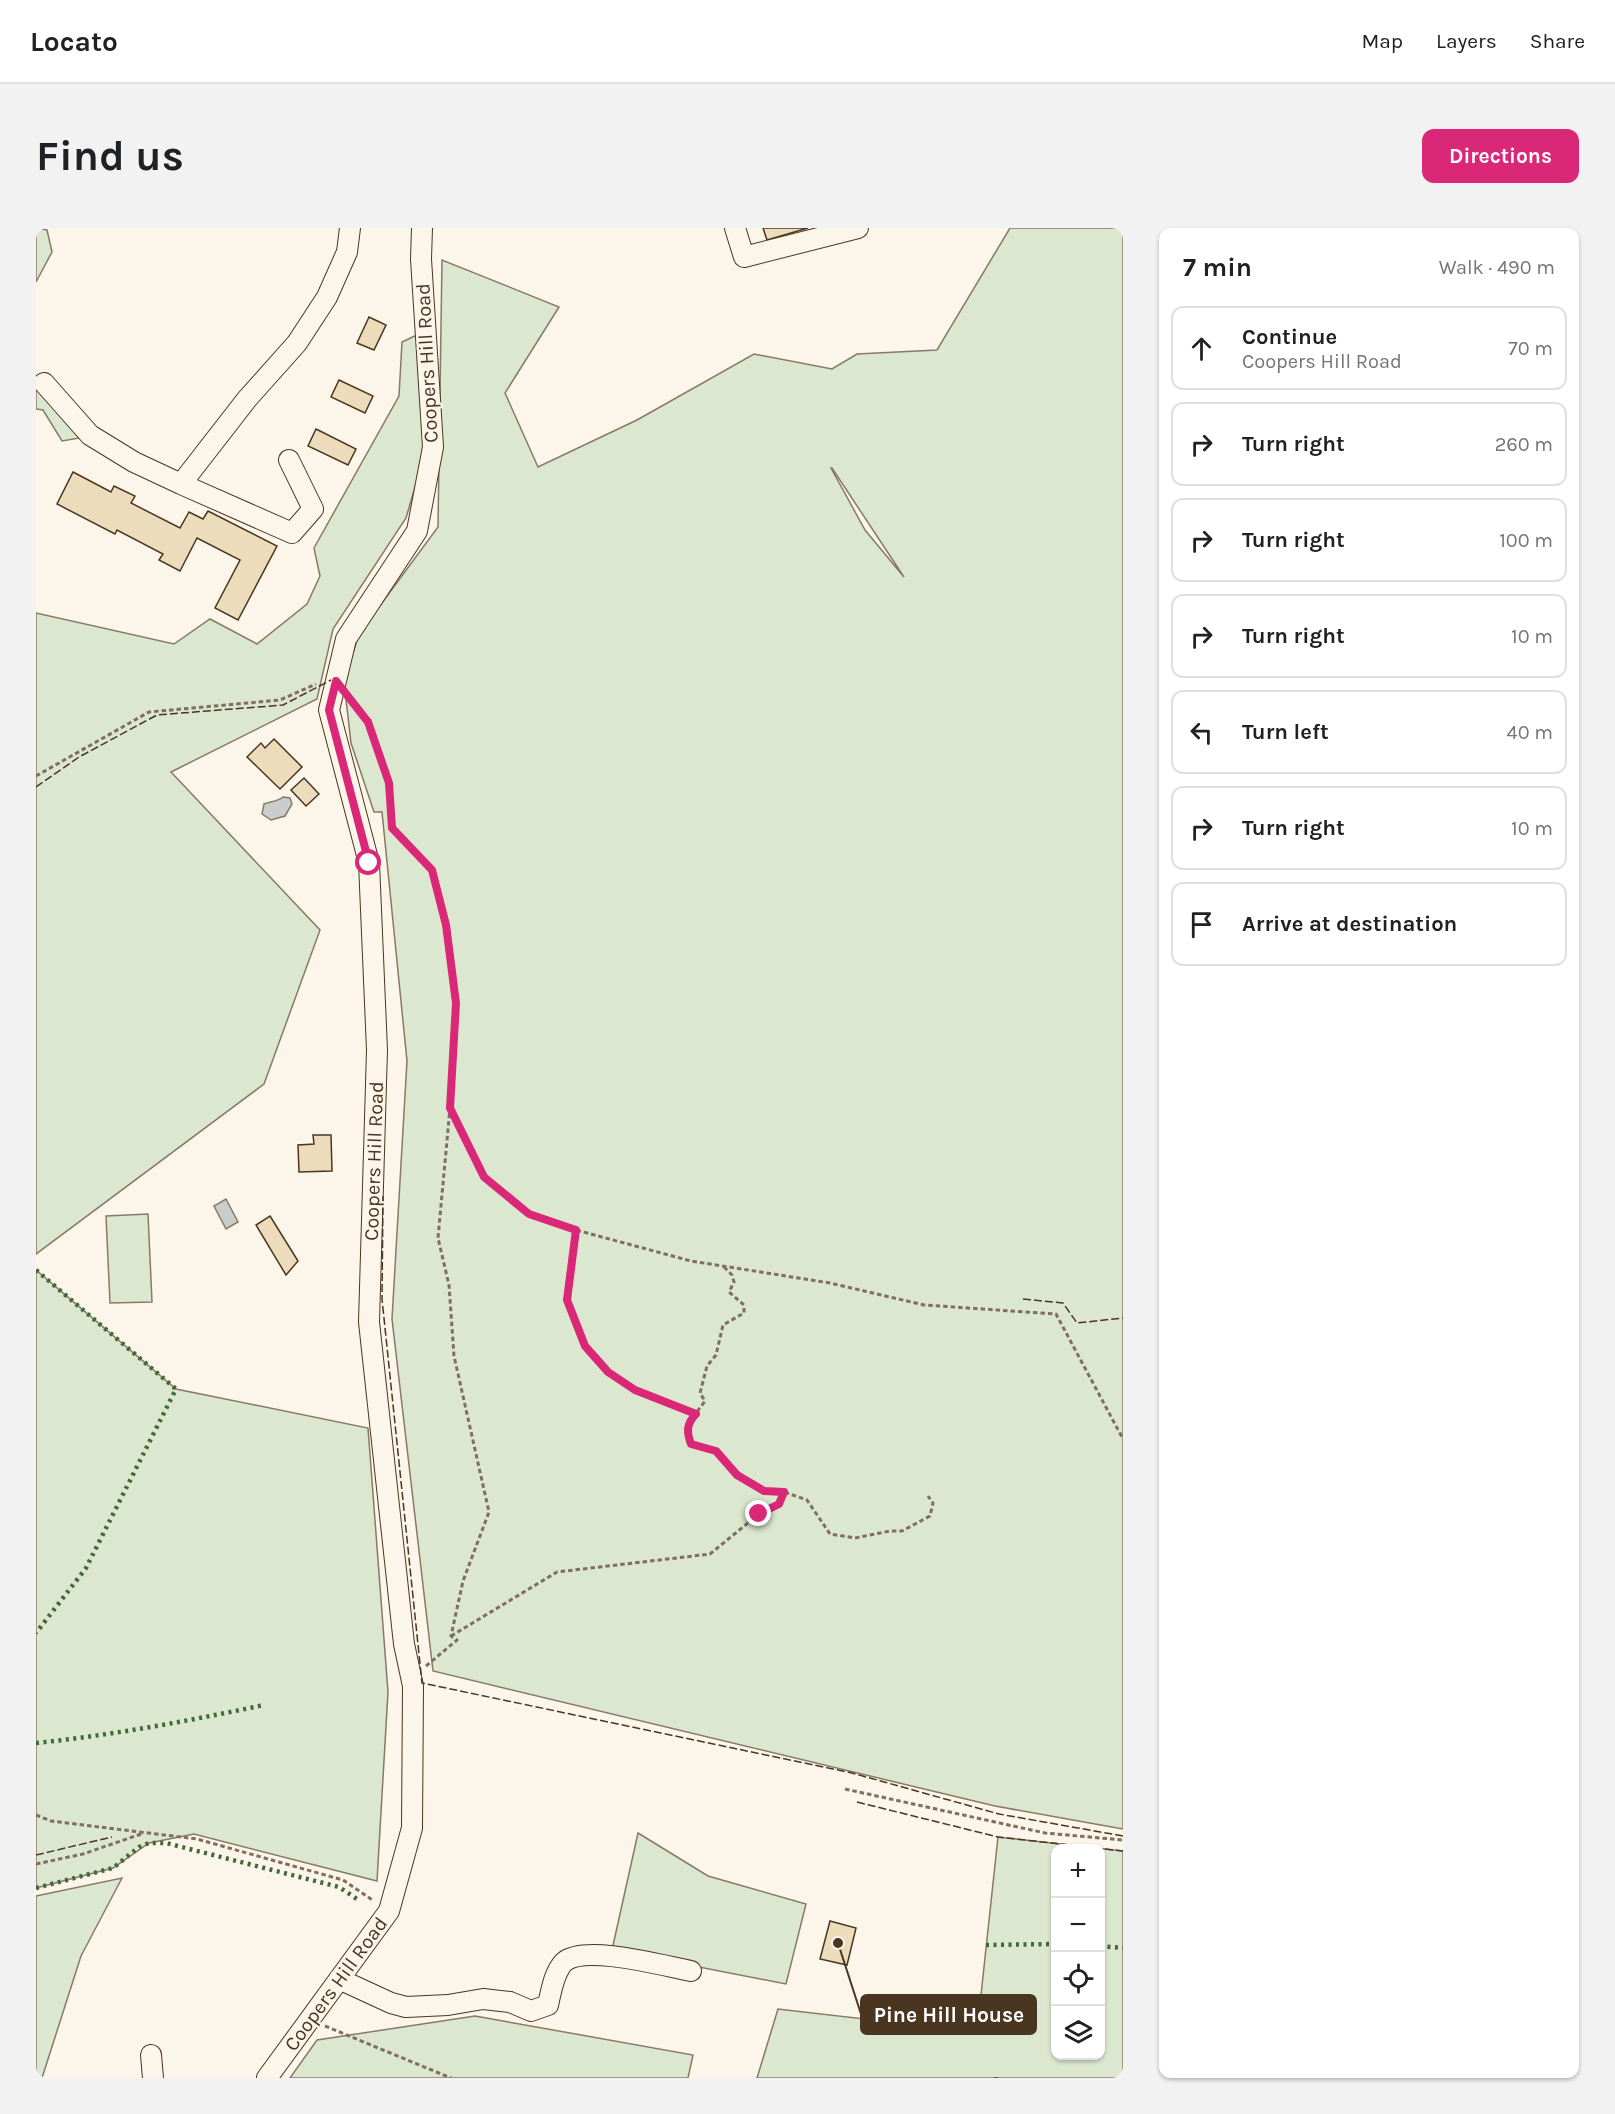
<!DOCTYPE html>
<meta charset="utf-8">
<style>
:root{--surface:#fff;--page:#f2f2f2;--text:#202124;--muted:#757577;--line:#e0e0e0;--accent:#db2777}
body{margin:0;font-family:Karla,sans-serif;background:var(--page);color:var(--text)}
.controls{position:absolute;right:18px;bottom:18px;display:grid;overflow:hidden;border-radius:12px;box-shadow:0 2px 4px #0004}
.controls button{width:54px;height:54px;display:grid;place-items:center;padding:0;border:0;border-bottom:2px solid var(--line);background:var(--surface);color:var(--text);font:30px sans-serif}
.stop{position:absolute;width:18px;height:18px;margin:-14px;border:4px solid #db2777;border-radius:50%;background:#fff}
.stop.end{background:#db2777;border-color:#fff;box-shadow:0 2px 6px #0008}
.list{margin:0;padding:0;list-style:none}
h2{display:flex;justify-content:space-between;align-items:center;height:78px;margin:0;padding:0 24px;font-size:26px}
h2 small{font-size:20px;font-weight:400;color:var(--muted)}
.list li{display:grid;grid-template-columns:39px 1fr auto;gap:18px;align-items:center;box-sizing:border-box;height:84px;margin:0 12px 12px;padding:0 12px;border:2px solid var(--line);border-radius:12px}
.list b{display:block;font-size:22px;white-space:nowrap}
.list p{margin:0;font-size:20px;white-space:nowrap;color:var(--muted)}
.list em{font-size:20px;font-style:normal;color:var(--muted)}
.icon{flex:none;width:33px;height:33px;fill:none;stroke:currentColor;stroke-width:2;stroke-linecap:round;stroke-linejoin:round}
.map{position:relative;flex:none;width:1087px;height:1850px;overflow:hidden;border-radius:12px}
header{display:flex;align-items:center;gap:36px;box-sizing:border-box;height:84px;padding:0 30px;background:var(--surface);border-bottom:2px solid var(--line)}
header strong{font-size:28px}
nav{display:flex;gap:33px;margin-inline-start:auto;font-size:21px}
.intro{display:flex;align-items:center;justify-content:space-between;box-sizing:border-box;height:144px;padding:0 36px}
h1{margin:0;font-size:42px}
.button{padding:15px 27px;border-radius:12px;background:var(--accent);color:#fff;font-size:21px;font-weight:700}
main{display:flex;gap:36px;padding:0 36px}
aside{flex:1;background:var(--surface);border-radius:12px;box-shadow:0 2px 4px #0004}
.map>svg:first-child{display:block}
.green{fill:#dce7d0;stroke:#887966;stroke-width:1.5;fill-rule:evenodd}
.water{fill:#c9cecd;stroke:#887966;stroke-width:1.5}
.building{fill:#ecdcbc;stroke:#4a3520;stroke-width:1.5}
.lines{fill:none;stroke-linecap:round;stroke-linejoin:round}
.minor-casing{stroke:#4a3520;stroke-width:22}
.path{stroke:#7f6f5c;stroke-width:3;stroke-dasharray:4.5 3;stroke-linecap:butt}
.minor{stroke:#fbf6e9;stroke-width:20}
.hedge{stroke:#436837;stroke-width:4.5;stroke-dasharray:3 4.5;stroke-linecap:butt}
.fence{stroke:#4a3520;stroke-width:1.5;stroke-dasharray:8 3;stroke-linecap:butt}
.route{stroke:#db2777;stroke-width:8}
.labels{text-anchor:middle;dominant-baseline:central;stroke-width:4.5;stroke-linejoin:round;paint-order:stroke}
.street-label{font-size:20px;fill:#4a3520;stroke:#fbf6e9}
.leader{fill:none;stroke:#4a3520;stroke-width:2}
.callout-dot{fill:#4a3520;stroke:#fbf6e9;stroke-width:2}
.callout{fill:#4a3520;stroke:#4a3520;stroke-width:2}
.callout-label{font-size:21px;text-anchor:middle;font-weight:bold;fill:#fff}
</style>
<header>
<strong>Locato</strong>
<nav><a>Map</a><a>Layers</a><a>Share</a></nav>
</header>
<div class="intro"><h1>Find us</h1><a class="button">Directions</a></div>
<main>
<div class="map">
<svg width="1087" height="1850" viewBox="0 0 1087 1850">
<rect width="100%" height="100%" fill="#fbf6e9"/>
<path class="green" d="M0,0l11,2 5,22 -16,30z
M974,0h113v1601l-128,-23 -562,-135 -41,-352 15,-258 -25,-249h-8l-23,-69 -7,-61 15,-48 79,-107 4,-267 117,47 -54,86 33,74 99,-47 117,-66 78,15 25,-15 80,-4zM795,240h1l72,109 -39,-47z
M381,107l10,111 -21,72 -73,111 -16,70 -146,73 149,158 -56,154 -228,170v-641l138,31 36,-25 47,25 50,-40 13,-28 -6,-28 85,-152 3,-54z
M0,159l49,50 -23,4 -19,-31 -7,-1z
M112,986l4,88 -42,1 -4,-87z
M0,1042l140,119 192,39 20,264 -11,189 -183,-47 -45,9 -36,25 -77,20z
M602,1605l70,43 98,28 -20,80 -174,-34z
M962,1609l125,14v227h-366l21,-69 199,23zM1020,1620h44v208h-44z
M86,1650l-41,78 -39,122h-6v-182z
M439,1788l218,39 -5,23h-398l27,-38z"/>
<path class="water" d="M247,569l7,1 2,6 -7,12 -14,4 -9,-6 2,-10c7,-3 13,-2 19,-7z
M190,971l12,23 -12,7 -12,-23z"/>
<path class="building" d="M727,0h45l-41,12z
M333,89l17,8 -12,25 -17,-7z
M303,152l34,16 -8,17 -34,-16z
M280,201l40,20 -8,16 -40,-19z
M37,244l38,20 3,-6 21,10 -4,7 49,25 9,-16 14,7 5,-8 69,35 -39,74 -23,-12 25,-48 -43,-22 -17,33 -21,-11 4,-6 -46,-24 -2,4 -58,-30z
M238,511l28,28 -22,22 -33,-32 14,-14 4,5z
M268,550l15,16 -13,12 -15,-16z
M277,907h18l1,36 -33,1 -1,-27 16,-1z
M234,988l28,45 -12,14 -30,-50z
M794,1693l26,7 -9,37 -27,-6z"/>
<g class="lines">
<g class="minor-casing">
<path id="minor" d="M699,0l9,29 114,-29
M8,155l46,52 44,27 47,22 66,-85 50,-56 30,-46 20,-45 3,-24
M145,256l111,49 21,-24 -24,-49
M303,1751l52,24 15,4 42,-2 35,-6 27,3 21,9 17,-6c3,-13 6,-33 16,-43 21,-18 100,4 127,9
M115,1827l2,23
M231,1850l122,-167 23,-83 1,-142 -9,-42 -35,-322 8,-272 -8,-187 -40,-153 17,-71 71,-108 16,-84 -12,-188 1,-31"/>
</g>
<path class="path" d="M314,471l18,23 21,61 3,45 40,42 14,55 10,78 -6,105 34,69 45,36 47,17 115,31 139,22 94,22 132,9 67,125
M0,548l113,-64 131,-12 36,-16
M540,1002l-9,70 18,46 22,26 28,19 61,23
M688,1039l8,8 2,7 -5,10 15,13v8l-21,12 -7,30 -9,11 -7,27 5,8c-11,16 -22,22 -14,43l25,7 21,24 27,16 20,1 23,8 23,34 25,4 35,-7h12l28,-15 3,-13 -5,-7
M415,1408l106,-64 153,-18 49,-40 20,-10 5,-12
M390,1438l31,-26 -6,-4 12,-55 26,-69 -35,-156 -5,-71 -11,-47 12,-130
M809,1561l200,44 78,7
M0,1587l15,6 146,18 146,41 31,21
M0,1636l47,-10 61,-21
M289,1798l126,52"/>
<use href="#minor" class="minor"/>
<path class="hedge" d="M0,1042l140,119 -90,179 -50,65
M0,1515c77,-8 152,-22 228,-38
M0,1660l77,-20 26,-21 10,-4h17l173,44 21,14
M950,1717l70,-1
M1064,1718l23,2
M960,1850v-1"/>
<path class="fence" d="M0,559l43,-30 78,-42 126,-10 48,-25
M347,968l-1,103 40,384 430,90 147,41 124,22
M987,1071l40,4 14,20 46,-5
M821,1574l141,35 125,14
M0,1627l76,-18"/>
</g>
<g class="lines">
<path class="route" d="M333,635l-40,-153 7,-29 32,41 21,61 3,45 40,42 14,55 10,78 -6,105 34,69 45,37 47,16 -9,70 18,46 23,26 27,18 61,24c-9,9 -10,17 -5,30l25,7 21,24 27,16 20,1 -5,12 -20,10"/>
</g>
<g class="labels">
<g class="street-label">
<text transform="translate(391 135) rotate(-93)">Coopers Hill Road</text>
<text transform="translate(338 933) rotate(-88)">Coopers Hill Road</text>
<text transform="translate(300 1756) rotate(-54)">Coopers Hill Road</text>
</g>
</g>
<path class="leader" d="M802 1715L825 1786"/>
<circle class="callout-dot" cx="802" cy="1715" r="6"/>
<rect class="callout" x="825" y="1767" width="175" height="39" rx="6"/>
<g class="callout-label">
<text x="913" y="1794">Pine Hill House</text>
</g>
</svg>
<div class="controls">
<button>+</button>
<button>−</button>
<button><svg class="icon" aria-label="locate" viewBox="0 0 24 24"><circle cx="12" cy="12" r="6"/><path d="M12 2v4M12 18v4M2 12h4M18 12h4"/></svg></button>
<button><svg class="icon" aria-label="layers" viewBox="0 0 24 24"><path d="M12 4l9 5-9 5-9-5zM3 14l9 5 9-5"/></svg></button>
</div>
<div class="stop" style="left:333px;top:635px"></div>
<div class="stop end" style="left:723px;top:1286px"></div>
</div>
<aside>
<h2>7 min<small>Walk · 490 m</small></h2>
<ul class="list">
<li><svg class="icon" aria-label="ahead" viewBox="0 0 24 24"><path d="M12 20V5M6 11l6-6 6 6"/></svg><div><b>Continue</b><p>Coopers Hill Road</p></div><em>70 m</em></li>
<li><svg class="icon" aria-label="right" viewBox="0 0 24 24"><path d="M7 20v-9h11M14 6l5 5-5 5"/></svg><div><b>Turn right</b></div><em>260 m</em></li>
<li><svg class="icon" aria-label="right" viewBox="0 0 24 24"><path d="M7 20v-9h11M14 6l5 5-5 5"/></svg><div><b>Turn right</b></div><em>100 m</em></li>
<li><svg class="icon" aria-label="right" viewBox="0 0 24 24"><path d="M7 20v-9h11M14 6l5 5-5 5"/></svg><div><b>Turn right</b></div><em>10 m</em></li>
<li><svg class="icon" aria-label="left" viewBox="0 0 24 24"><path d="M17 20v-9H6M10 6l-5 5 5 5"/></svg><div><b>Turn left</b></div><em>40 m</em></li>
<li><svg class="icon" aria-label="right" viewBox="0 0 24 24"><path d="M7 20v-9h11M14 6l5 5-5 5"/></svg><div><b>Turn right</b></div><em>10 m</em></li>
<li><svg class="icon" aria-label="arrive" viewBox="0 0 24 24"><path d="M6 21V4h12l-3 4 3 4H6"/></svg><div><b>Arrive at destination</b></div></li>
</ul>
</aside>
</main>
